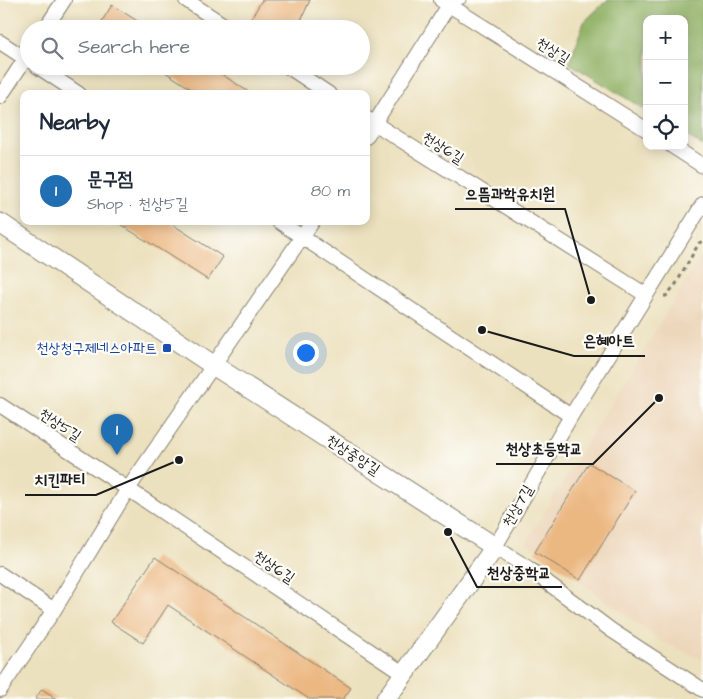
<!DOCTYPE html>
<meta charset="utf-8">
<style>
:root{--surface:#fff;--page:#f6f6f7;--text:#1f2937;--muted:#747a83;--line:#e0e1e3;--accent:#1f6fb2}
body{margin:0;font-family:"Architects Daughter","Poor Story",sans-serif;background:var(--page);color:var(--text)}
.controls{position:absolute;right:15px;top:15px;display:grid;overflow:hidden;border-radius:10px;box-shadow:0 2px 12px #0003}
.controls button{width:45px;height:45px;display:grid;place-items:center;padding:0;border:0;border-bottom:1px solid var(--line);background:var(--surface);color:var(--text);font:25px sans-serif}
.you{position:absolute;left:305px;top:352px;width:18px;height:18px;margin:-12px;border:4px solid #fff;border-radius:50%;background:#1a73e8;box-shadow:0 0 0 8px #1a73e833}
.badge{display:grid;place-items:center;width:32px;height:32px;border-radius:50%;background:var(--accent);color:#fff;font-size:16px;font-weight:700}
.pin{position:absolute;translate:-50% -41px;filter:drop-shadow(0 1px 2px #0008)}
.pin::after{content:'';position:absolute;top:26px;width:18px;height:15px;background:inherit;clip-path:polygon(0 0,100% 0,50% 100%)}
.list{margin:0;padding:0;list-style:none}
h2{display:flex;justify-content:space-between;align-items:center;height:65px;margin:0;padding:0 20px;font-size:21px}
h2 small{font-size:16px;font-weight:400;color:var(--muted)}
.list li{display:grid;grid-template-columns:32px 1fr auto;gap:15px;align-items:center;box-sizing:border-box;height:70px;padding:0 20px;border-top:1px solid var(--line)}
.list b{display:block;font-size:19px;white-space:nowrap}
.list p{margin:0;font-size:16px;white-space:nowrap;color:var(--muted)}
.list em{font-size:16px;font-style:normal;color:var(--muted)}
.icon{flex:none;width:28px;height:28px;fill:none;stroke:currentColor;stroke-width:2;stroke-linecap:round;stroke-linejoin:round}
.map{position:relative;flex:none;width:703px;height:699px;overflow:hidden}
.search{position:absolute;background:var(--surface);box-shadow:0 2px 12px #0003;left:20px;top:20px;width:350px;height:55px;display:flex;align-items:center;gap:12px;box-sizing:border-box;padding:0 18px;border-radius:28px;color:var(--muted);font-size:19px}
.panel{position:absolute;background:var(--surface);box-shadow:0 2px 12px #0003;left:20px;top:90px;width:350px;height:135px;border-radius:10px}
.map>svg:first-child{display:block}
.built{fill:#edd7bb}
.forest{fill:#90b165;stroke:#566640}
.building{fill:#ecb882}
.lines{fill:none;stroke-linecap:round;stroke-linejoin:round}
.lane-casing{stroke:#847e6d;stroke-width:9}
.street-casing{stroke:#847e6d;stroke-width:16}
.secondary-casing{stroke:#847e6d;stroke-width:21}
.path{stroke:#847e6d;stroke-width:3;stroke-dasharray:4 4;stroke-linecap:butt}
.lane{stroke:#fff;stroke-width:7}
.street{stroke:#fff;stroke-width:14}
.secondary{stroke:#fff;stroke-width:19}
.transit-dot{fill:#1a4fb4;stroke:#fdfcf7;stroke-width:2}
.labels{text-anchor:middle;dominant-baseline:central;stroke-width:4.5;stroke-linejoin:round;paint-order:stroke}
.street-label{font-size:15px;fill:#1c1c1c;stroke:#fdfcf7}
.transit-label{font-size:15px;fill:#164399;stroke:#fdfcf7;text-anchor:end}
.leader{fill:none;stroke:#1c1c1c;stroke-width:2}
.callout-dot{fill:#1c1c1c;stroke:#fdfcf7;stroke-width:2}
.callout-label{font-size:16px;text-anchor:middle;font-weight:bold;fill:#1c1c1c;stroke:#fdfcf7;stroke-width:4.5;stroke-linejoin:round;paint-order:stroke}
</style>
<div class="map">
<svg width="703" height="699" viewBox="0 0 703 699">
<rect width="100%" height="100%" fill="#fdfcf7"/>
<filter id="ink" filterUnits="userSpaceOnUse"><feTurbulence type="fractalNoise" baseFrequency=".02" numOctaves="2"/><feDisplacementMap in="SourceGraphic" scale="10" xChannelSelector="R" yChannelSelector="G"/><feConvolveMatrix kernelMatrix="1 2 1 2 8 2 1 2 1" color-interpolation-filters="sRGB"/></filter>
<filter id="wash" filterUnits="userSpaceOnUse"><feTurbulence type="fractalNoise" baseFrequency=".0096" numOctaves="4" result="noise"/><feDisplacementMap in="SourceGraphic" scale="20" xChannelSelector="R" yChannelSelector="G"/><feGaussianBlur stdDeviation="1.12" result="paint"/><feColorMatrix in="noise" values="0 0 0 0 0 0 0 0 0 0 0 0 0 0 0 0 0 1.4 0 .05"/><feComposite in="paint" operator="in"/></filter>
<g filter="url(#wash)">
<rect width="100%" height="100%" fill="#ece1be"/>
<path class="built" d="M703,253v407l-41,-18 -136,-100z"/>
<path class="forest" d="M607,0h96v146l-19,-12v-115h-37v92l-78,-48 15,-41z"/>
<g id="blocks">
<path class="building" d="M262,0h48l-13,29h-37l-11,-7z
M112,5l38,24h-53z
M156,66h53l43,28h-53z
M115,221h52l56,36 -15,23z
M589,463l46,28 -55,89 -45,-28z
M155,557l196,131 -8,11h-34l-141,-94 -25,38 -32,-21z
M42,689l15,10h-22z"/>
</g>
</g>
<g filter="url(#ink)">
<use href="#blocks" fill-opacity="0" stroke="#847e6d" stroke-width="1"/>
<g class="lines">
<g class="lane-casing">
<path id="lane" d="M449,5l13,-5"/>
</g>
<g class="street-casing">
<path id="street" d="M186,0l44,29
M441,0l206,130
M45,29l19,-29
M0,42l29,19
M37,66l42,28
M287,66l42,28
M0,97l29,-44
M366,118l280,177
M366,137l83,-132
M672,146l31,20
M703,204l-132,212 -76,131 33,21 83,62 92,60
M278,221l293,195
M0,405l128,84 275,184
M0,574l54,36
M0,690l54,-80 74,-121 185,-268"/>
</g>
<g class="secondary-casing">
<path id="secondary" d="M0,223l213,142 282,182 -109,152"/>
</g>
<path class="path" d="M664,296h2l10,-12 23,-41 4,-2"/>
<use href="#lane" class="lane"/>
<use href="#street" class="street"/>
<use href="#secondary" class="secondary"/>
</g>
</g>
<rect class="transit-dot" x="162" y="343" width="10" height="10" rx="2.5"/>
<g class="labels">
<g class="street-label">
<text transform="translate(553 51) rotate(32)">천상길</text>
<text transform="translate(443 148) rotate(32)">천상6길</text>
<text transform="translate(60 425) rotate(33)">천상5길</text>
<text transform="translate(353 455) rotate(33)">천상중앙길</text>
<text transform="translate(518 506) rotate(-60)">천상7길</text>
<text transform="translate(274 567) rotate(34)">천상6길</text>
</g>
<g class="transit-label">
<text x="157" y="348">천상청구제네스아파트</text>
</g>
</g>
<path class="leader" d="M591 300L565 209H455M482 330L574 356H645M659 398L593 464H496M179 460L96 495H25M448 532L477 587H562"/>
<g class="callout-dot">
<circle cx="591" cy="300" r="5"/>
<circle cx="482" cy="330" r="5"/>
<circle cx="659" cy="398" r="5"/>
<circle cx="179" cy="460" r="5"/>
<circle cx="448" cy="532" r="5"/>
</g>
<g class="callout-label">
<text x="510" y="199">으뜸과학유치원</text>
<text x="609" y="346">은혜아트</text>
<text x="544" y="454">천상초등학교</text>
<text x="60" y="485">치킨파티</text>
<text x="519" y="578">천상중학교</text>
</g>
</svg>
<div class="controls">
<button>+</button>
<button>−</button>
<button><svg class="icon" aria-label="locate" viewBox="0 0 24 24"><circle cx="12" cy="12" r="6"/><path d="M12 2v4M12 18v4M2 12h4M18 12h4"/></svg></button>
</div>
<div class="you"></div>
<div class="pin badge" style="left:117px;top:455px">1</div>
<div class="search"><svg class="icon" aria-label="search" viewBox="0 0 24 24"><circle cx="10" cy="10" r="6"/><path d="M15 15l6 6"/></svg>Search here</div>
<section class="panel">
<h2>Nearby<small></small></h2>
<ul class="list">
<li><span class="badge">1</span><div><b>문구점</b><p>Shop · 천상5길</p></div><em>80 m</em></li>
</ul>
</section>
</div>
